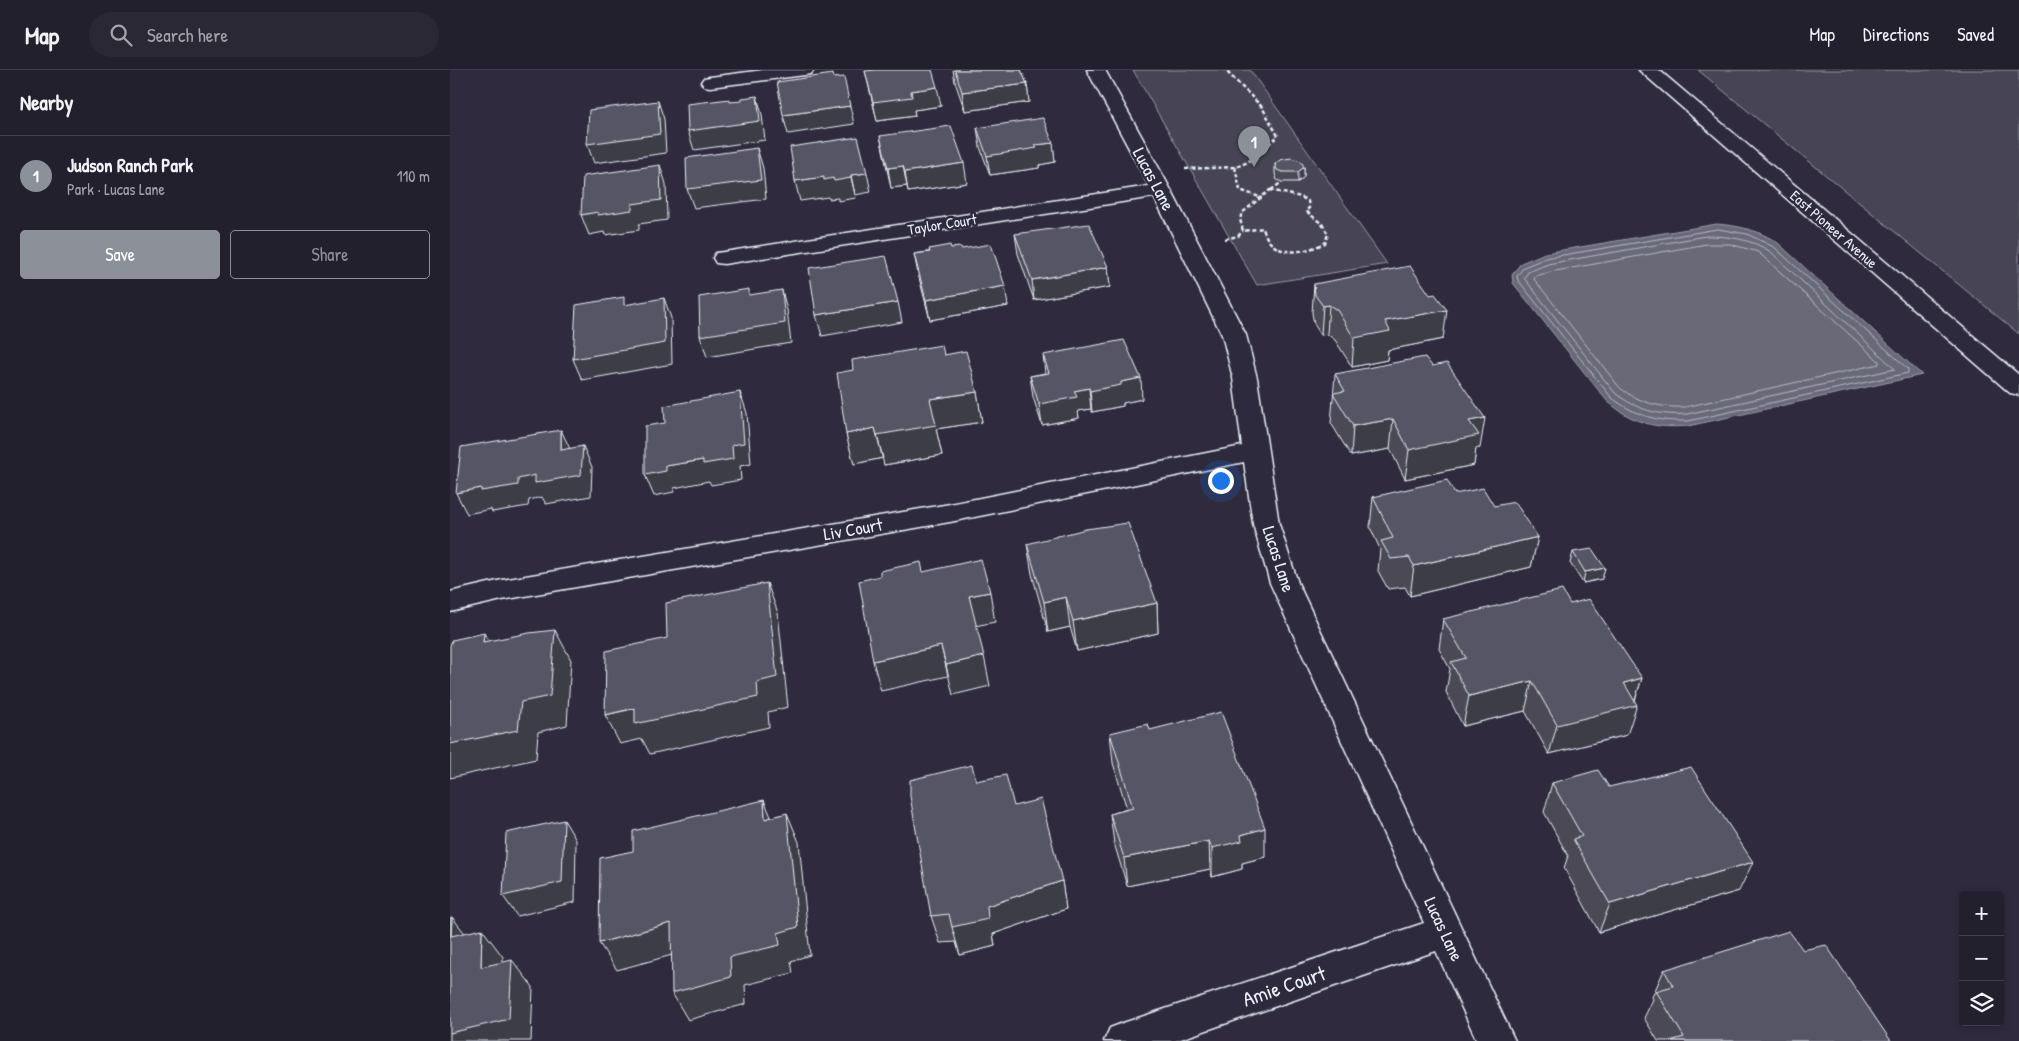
<!DOCTYPE html>
<meta charset="utf-8">
<style>
:root{--surface:#23202e;--page:#2b2836;--text:#f1f3f6;--muted:#a3a3aa;--line:#403e4a;--accent:#8c9099}
body{margin:0;font-family:"Patrick Hand",sans-serif;background:var(--page);color:var(--text)}
.controls{position:absolute;right:15px;bottom:15px;display:grid;overflow:hidden;border-radius:5px;box-shadow:0 2px 8px #0003}
.controls button{width:45px;height:45px;display:grid;place-items:center;padding:0;border:0;border-bottom:1px solid var(--line);background:var(--surface);color:var(--text);font:25px sans-serif}
.you{position:absolute;left:770px;top:410px;width:18px;height:18px;margin:-12px;border:4px solid #fff;border-radius:50%;background:#1a73e8;box-shadow:0 0 0 8px #1a73e833}
.badge{display:grid;place-items:center;width:32px;height:32px;border-radius:50%;background:var(--accent);color:#fff;font-size:16px;font-weight:700}
.pin{position:absolute;translate:-50% -41px;filter:drop-shadow(0 1px 2px #0008)}
.pin::after{content:'';position:absolute;top:26px;width:18px;height:15px;background:inherit;clip-path:polygon(0 0,100% 0,50% 100%)}
.list{margin:0;padding:0;list-style:none}
h2{display:flex;justify-content:space-between;align-items:center;height:65px;margin:0;padding:0 20px;font-size:21px}
h2 small{font-size:16px;font-weight:400;color:var(--muted)}
.list li{display:grid;grid-template-columns:32px 1fr auto;gap:15px;align-items:center;box-sizing:border-box;height:80px;padding:0 20px;border-top:1px solid var(--line)}
.list b{display:block;font-size:19px;white-space:nowrap}
.list p{margin:0;font-size:16px;white-space:nowrap;color:var(--muted)}
.list em{font-size:16px;font-style:normal;color:var(--muted)}
.actions{display:flex;gap:10px;padding:15px 20px}
.actions a{flex:1;padding:11px 0;border:1px solid var(--accent);border-radius:5px;text-align:center;font-size:18px;color:var(--accent)}
.actions .main{background:var(--accent);color:#fff}
.icon{flex:none;width:28px;height:28px;fill:none;stroke:currentColor;stroke-width:2;stroke-linecap:round;stroke-linejoin:round}
.map{position:relative;flex:none;width:1569px;height:971px;overflow:hidden}
header{display:flex;align-items:center;gap:30px;box-sizing:border-box;height:70px;padding:0 25px;background:var(--surface);border-bottom:1px solid var(--line)}
header strong{font-size:24px}
nav{display:flex;gap:28px;margin-inline-start:auto;font-size:18px}
.search{width:350px;height:45px;background:var(--page);display:flex;align-items:center;gap:12px;box-sizing:border-box;padding:0 18px;border-radius:28px;color:var(--muted);font-size:19px}
main{display:flex}
aside{flex:1;background:var(--surface)}
.map>svg:first-child{display:block}
.green{fill:#464455;stroke:#979aa6}
.water{fill:#696978;stroke:#9c9fab}
.lines{fill:none;stroke-linecap:round;stroke-linejoin:round}
.shore{stroke:#b5bbc5;stroke-width:1}
.minor-casing{stroke:#e8f1f8;stroke-width:3}
.path{stroke:#e8f1f8;stroke-width:2.5;stroke-dasharray:4 2.5;stroke-linecap:butt}
.minor{fill:#2f2a3d;fill-rule:evenodd}
.wall{fill:#4b4957;stroke:#e8f1f8}
.shaded-wall{fill:#3d3c47;stroke:#e8f1f8}
.building{fill:#575565;stroke:#e8f1f8}
.labels{text-anchor:middle;dominant-baseline:central;stroke-width:5;stroke-linejoin:round;paint-order:stroke}
.far-street-label{font-size:15px;fill:#e8f1f8;stroke:#2f2a3d}
.street-label{font-size:18px;fill:#e8f1f8;stroke:#2f2a3d}
.near-street-label{font-size:21px;fill:#e8f1f8;stroke:#2f2a3d}
</style>
<header>
<strong>Map</strong>
<div class="search"><svg class="icon" aria-label="search" viewBox="0 0 24 24"><circle cx="10" cy="10" r="6"/><path d="M15 15l6 6"/></svg>Search here</div>
<nav><a>Map</a><a>Directions</a><a>Saved</a></nav>
</header>
<main>
<aside>
<h2>Nearby<small></small></h2>
<ul class="list">
<li><span class="badge">1</span><div><b>Judson Ranch Park</b><p>Park · Lucas Lane</p></div><em>110 m</em></li>
</ul>
<div class="actions"><a class="main">Save</a><a>Share</a></div>
</aside>
<div class="map">
<svg width="1569" height="971" viewBox="0 0 1569 971">
<rect width="100%" height="100%" fill="#2f2a3d"/>
<filter id="ink" filterUnits="userSpaceOnUse"><feTurbulence type="fractalNoise" baseFrequency=".02" numOctaves="2"/><feDisplacementMap in="SourceGraphic" scale="10" xChannelSelector="R" yChannelSelector="G"/><feConvolveMatrix kernelMatrix="1 2 1 2 8 2 1 2 1" color-interpolation-filters="sRGB"/></filter>
<g filter="url(#ink)">
<path class="green" d="M683,0h117l137,194 -130,21z
M1248,0h321v264z"/>
<path class="water" d="M1267,154c23,2 42,6 61,19l144,132 -234,51c-34,3 -55,-3 -81,-25l-94,-118 -1,-8 9,-12 24,-10z"/>
<g class="lines">
<path class="shore" d="M1268,159l29,5 27,13 134,122v4l-220,48c-30,1 -53,-5 -77,-24l-93,-117 -1,-4 7,-9 22,-9z
M1256,166c24,0 45,3 65,16l124,117 -208,45c-28,2 -50,-4 -72,-21l-91,-115 4,-6 20,-8z
M1257,174h23l28,8 121,109v3l-194,43c-25,1 -45,-4 -65,-19l-86,-109 2,-3 14,-4z"/>
<g class="minor-casing">
<path id="minor" d="M313,0h51l-3,4 -6,1 -95,12 -6,-1 -3,-4 3,-4 6,-1z
M637,0h18l66,120 75,145 11,43 22,146 19,59 217,458h-38l-41,-90 -261,90h-71l6,-13 13,-5 301,-100 -154,-340 -17,-59 -9,-62 -294,60 -448,78 -52,12v-20l52,-12 448,-76 292,-58 -9,-68 -11,-43 -68,-138 -430,67 -8,-1 -3,-5 3,-5 8,-1 425,-66z
M1189,0h20l360,305v20l-9,-2z"/>
</g>
<path class="path" d="M785,97l5,23 22,8
M735,99l51,-2 12,-5 30,-26 -16,-29 -37,-37
M820,120l31,7 7,4 1,7 -3,3 16,13 6,10 -3,9c-23,11 -54,16 -62,-15l-20,3 -3,-12 2,-6z
M821,120l11,-8
M775,169l13,-3 5,-5"/>
<use href="#minor" class="minor"/>
</g>
<path class="wall" d="M503,0h68l6,14 2,18 -64,9 -10,-29z
M415,1l76,35 -27,4 1,6 -38,5z
M527,58l76,15 2,19 -16,3v3l-49,7 -10,-28z
M430,66l87,47 -59,9 -1,-6 -16,2z
M825,94l29,3v10l-6,5h-16l-5,-2 -2,-6z
M565,164l93,33 2,20 -76,13 -16,-46z
M501,178l11,1 46,57 -78,14 -12,-46 -4,-20z
M864,214l129,55 -55,11 -1,10 -35,7 -17,-27 -8,-6 -6,1 -7,-11 -2,-11z
M494,285l33,37 5,30 -46,7 6,26 -58,10 -1,-7 -29,6 -8,-30z
M593,285l99,44 -19,4v3l-31,6 -1,-3 -13,2 1,7 -37,7 -9,-28 -3,-21 15,-3z
M885,304l145,74h-4l-2,17 -69,14 -15,-30 -39,7 -20,-33z
M1005,424l39,12 44,31 -7,30 -121,29 -5,-9 -17,2 -10,-18 2,-22 -10,-22 3,-30z
M577,474l130,59 1,30 -81,18 -7,-24 -22,5 -16,-58z
M1123,482l29,27 -19,4 -13,-20z
M1120,534l72,74 -7,23 -8,34 -78,19 -24,-43 -62,15 -17,-34 4,-23 -11,-20 4,-30z
M660,663l155,124 -23,6v6l-30,8 -2,-8 -83,17 -13,-43 -4,-29 17,-5 -14,-46z
M526,711l38,25 48,75 4,28 -73,25 2,12 -35,9 -4,-13 -16,1 -9,-27z
M1102,713l57,4 130,104 -140,41 -35,-64 4,-12 -24,-44z
M1353,880l88,91h-233l-14,-23 9,-19 -1,-2 12,-27z"/>
<path class="shaded-wall" d="M577,14l2,18 -64,9 -3,-19z
M487,17l4,19 -27,4 1,6 -38,5 -4,-19 38,-11z
M307,26l5,19 3,25 -71,10 -6,-19z
M208,31l6,18 2,34 -72,10 -7,-19z
M400,36l4,18 -66,10 -5,-19z
M603,73l2,19 -16,3v3l-49,7 -3,-19 48,-11z
M307,78l6,20 3,31 -72,9 -7,-19z
M514,93l3,20 -59,9 -3,-20z
M210,95l6,19 1,36 -28,4v6l-34,5 -1,-3 -15,3 -8,-20 51,-11z
M453,96l4,20 -16,2 -3,-20z
M854,97v10l-6,5v-10z
M417,103l4,19 -16,3 -4,-20z
M374,107l9,1h18l5,20 -18,3v-3l-9,1 -1,-2 -28,4 -5,-20z
M658,197l2,20 -76,13 -2,-20z
M555,216l3,20 -78,14 -4,-20z
M332,220l5,20 4,33 -84,14 -7,-21z
M214,228l7,20 1,46 -90,16 -9,-21z
M448,232l4,20 -80,14 -6,-21z
M879,235l-2,29 -6,1 2,-29z
M997,240l-4,29 -55,11 -1,10 -35,7 2,-29 31,-17z
M691,308l1,21 -19,4v3l-31,6 -2,-21 31,-9z
M639,318l2,21 -13,2 1,7 -37,7 -3,-21 35,-13z
M290,322l7,21 4,51 -11,2 1,14 -30,5 -2,-4 -35,7v4l-20,4 -9,-21 21,-9 37,-6 29,-15z
M527,322l5,30 -46,7 6,26 -58,10 -7,-30 53,-36z
M1035,348l-5,30h-4l-2,17 -69,14 4,-29 60,-29z
M943,349l-3,30 -39,7 2,-30z
M425,358l8,30 -29,6 -8,-30z
M111,360l10,21 -10,-1z
M133,376l9,21 -1,29 -45,8 -4,-7 -13,3 -1,6 -36,6 -1,-3 -24,5 -11,-21z
M1088,467l-7,30 -121,29 4,-30z
M1155,498l-3,11 -19,4 2,-11z
M317,513l11,30 10,94 -20,5 1,15 -119,27 -8,-15 -22,5 -15,-29 152,-33z
M540,522l5,30 -20,4 -6,-30z
M616,527l4,30 -22,5 -4,-30z
M707,533l1,30 -81,18 -4,-30z
M105,560l16,30 -4,65 -29,7 -2,27 -86,19v-34l71,-42z
M34,563l18,30 -19,-21z
M491,576l7,30 -67,15 -8,-30z
M534,586l6,30 -37,9 -7,-30z
M1192,608l-9,28 4,-1 -10,30 -78,19 8,-29 67,-42z
M1082,611l-7,30 -62,15 6,-30z
M314,730l12,29 -11,-10z
M337,743l12,29 11,113 -19,6 2,12 -48,12 1,19 -58,16 -16,-27 58,-36 48,-24z
M114,750l12,20 -1,62 -58,14 -14,-20z
M815,758v29l-23,6v6l-30,8v-29l29,-13z
M759,771l1,28 -83,17 -3,-28z
M1303,792l-14,29 -140,41 11,-28z
M612,811l4,28 -73,25 2,12 -35,9 -8,-28 35,-21z
M2,847l22,28 -23,-9z
M221,853l16,28 -70,19 -18,-27z
M32,859l21,28v38l-22,-28z
M62,890l21,27 -2,54h-81v-8z"/>
<path class="building" d="M426,0h56l5,17 -26,4 1,6 -39,5 -8,-31z
M505,0h66l6,14 -65,8z
M383,4l1,4 10,-1 6,29 -67,9 -6,-33z
M307,26l3,25 -72,10 -1,-27 43,-5v3l12,-1v-3z
M208,31l2,33 -73,10 2,-34z
M593,48l10,25 -18,2 2,3 -50,8 -10,-28z
M501,56l13,37 -59,9 -2,-6 -15,2 -8,-32z
M408,67l9,36 -16,2v3l-17,3 -1,-3 -9,2v-3l-29,4 -5,-34z
M307,78l4,32 -74,9 -1,-31z
M841,88l10,3 3,6 -6,5h-16l-5,-2 -2,-6 5,-4z
M210,95l1,35 -29,4v6l-34,5v-3l-17,3 2,-39z
M639,154l19,43 -76,13 -17,-46z
M541,174l14,42 -79,14 -12,-46 16,-2 -1,-3 21,-4 1,3 10,-1 1,2z
M436,186l12,46 -82,13 -7,-47z
M960,196l20,29 5,-1 12,16 -62,11 5,10 -36,7 -17,-28 -8,-5 -6,1 -8,-11 -1,-11z
M299,219v6l33,-5 3,33 -85,13 -1,-39z
M174,227v8l40,-7 1,45 -92,16 3,-54z
M674,270l17,38 -20,4v3l-31,6 -1,-3 -15,3 3,6 -38,7 -9,-28 19,-3 -6,-18z
M492,275l2,10 22,-4 11,41 -47,7 6,26 -59,10 -2,-7 -29,6 -9,-61 16,-3 -1,-10z
M975,287l7,9 15,-3 38,55 -16,3 10,14 -70,15 -16,-31 -40,7 -20,-33 12,-2 -10,-17z
M290,322l4,51 -12,2 1,14 -30,5v-4l-37,6v5l-21,4v-49l20,-3 -1,-17z
M111,360v20l22,-4 -2,29 -46,8v-8l-17,4v6l-37,6v-3l-25,5 5,-46z
M997,410l8,14 28,-6 11,18 21,-4 23,35 -124,29 -5,-9 -18,2 -10,-18 12,-3 -20,-41z
M678,453l29,80 -84,18 -7,-24 -22,5 -17,-58 59,-15z
M1142,479l13,19 -20,4 -12,-20z
M531,489l9,33 -21,4 15,60 -38,9 -5,-19 -68,15 -14,-80 21,-5v-5l41,-9 2,10z
M317,513l10,94 -20,5 1,15 -123,27v-16l-30,7 1,-64 61,-13 -1,-35z
M1112,520l8,14 19,-5 53,79 -18,5 13,22 -80,20 -25,-44 -63,15 -18,-34 15,-4 -23,-39z
M105,560l-5,66 -29,6 -3,28 -68,14v-98l2,-6 32,-7 -1,9 46,-9z
M771,642l44,116 -24,7 1,6 -30,7 -3,-7 -85,17 -14,-44 23,-6 -23,-75 38,-9 2,6z
M522,695l4,16 30,-6 8,31 27,-7 21,82 -75,25 1,13 -36,8 -3,-13 -18,2 -21,-120v-16z
M1241,697l62,95 -143,42 -37,-65 9,-3 -30,-53 46,-13 11,17z
M314,730l1,19 22,-6 11,114 -20,6 2,12 -50,12 1,20 -59,16 -1,-70 -72,20 1,-85 33,-7v-20z
M114,750l-2,62 -59,14 3,-63z
M2,847l-1,19 31,-7 -1,38 31,-7 -3,59 -59,14v-115z
M1339,861l14,19 23,-5 65,96h-221l14,-4 -28,-46 17,-5 -9,-16z"/>
</g>
<g class="labels">
<g class="far-street-label">
<text transform="translate(492 154) rotate(-9)">Taylor Court</text>
<text transform="translate(1384 159) rotate(41)">East Pioneer Avenue</text>
</g>
<g class="street-label">
<text transform="translate(704 109) rotate(62)">Lucas Lane</text>
<text transform="translate(403 459) rotate(-10)">Liv Court</text>
<text transform="translate(829 489) rotate(72)">Lucas Lane</text>
<text transform="translate(994 859) rotate(65)">Lucas Lane</text>
</g>
<g class="near-street-label">
<text transform="translate(834 916) rotate(-19)">Amie Court</text>
</g>
</g>
</svg>
<div class="controls">
<button>+</button>
<button>−</button>
<button><svg class="icon" aria-label="layers" viewBox="0 0 24 24"><path d="M12 4l9 5-9 5-9-5zM3 14l9 5 9-5"/></svg></button>
</div>
<div class="you"></div>
<div class="pin badge" style="left:804px;top:97px">1</div>
</div>
</main>
